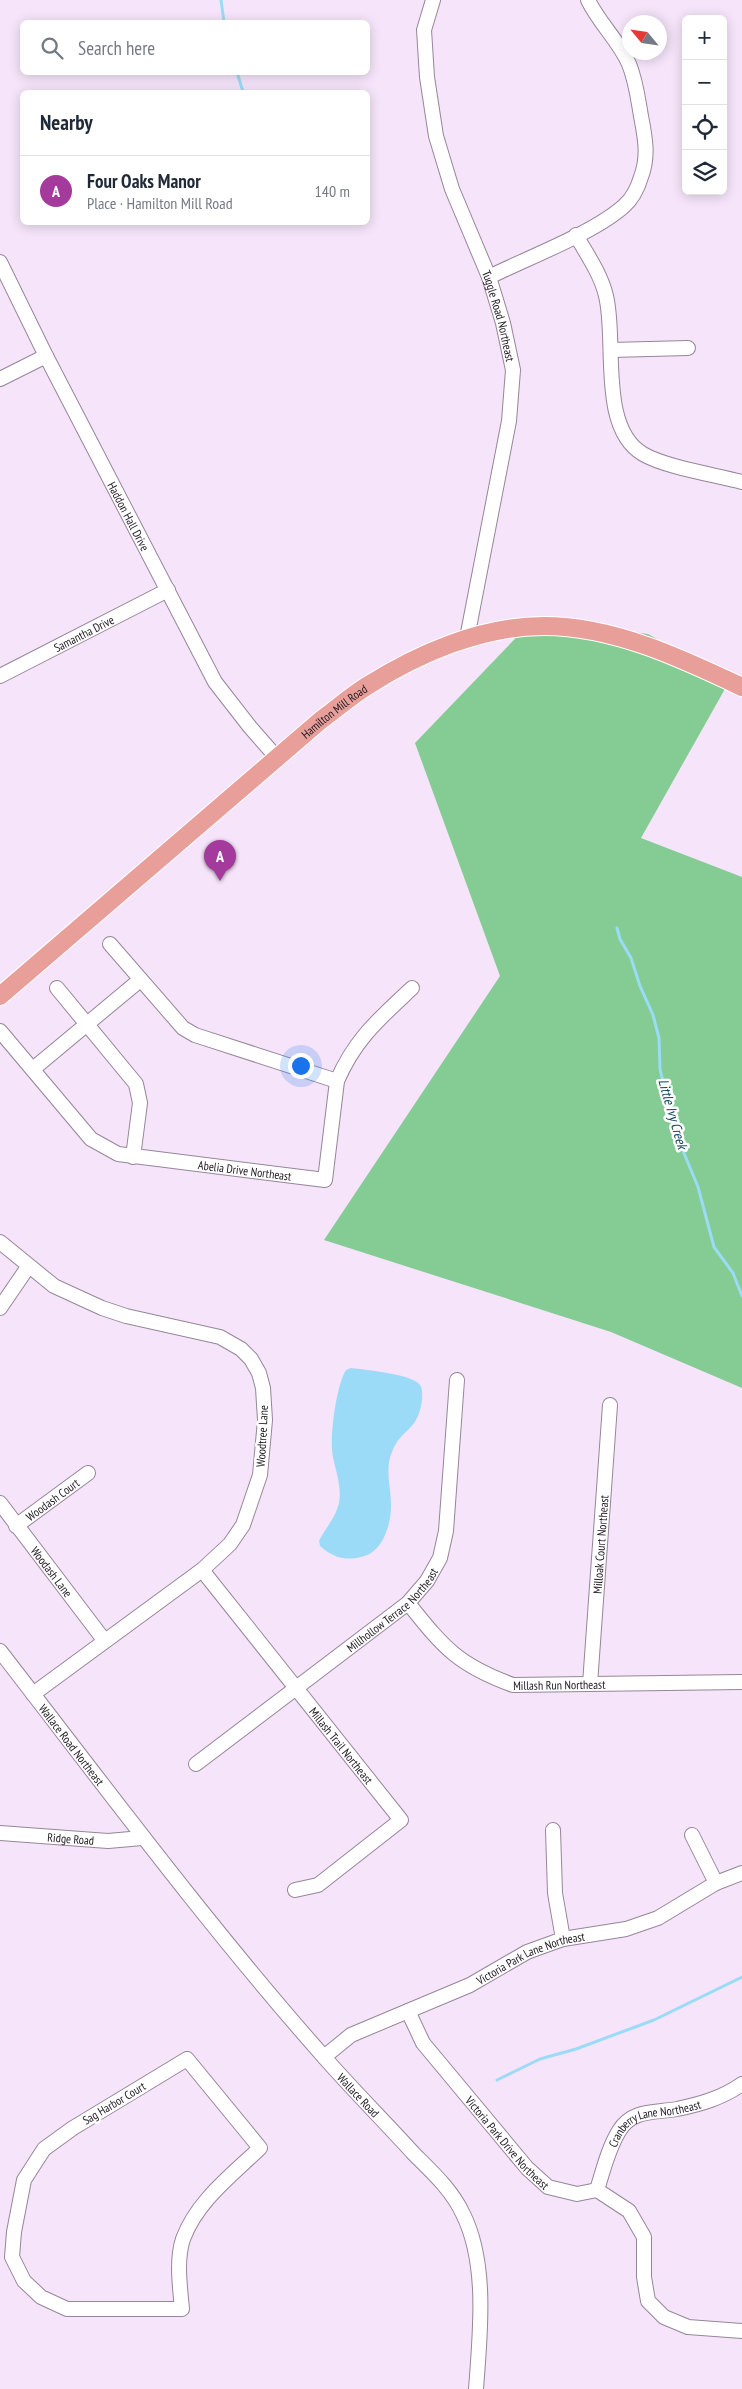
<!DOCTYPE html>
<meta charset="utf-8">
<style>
:root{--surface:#fff;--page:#f6f6f7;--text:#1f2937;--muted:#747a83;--line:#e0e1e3;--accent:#a33a9c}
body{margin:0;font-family:"PT Sans Narrow",sans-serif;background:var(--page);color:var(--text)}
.controls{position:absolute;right:15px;top:15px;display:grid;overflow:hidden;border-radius:8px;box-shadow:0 2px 12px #0003}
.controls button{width:45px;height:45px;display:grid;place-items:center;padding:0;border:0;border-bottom:1px solid var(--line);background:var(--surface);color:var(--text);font:25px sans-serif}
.compass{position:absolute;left:622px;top:15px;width:45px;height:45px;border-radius:50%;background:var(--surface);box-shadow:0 2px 12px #0003;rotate:299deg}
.you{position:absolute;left:300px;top:1065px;width:18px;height:18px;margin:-12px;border:4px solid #fff;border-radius:50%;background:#1a73e8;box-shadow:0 0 0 8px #1a73e833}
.badge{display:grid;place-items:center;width:32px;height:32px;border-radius:50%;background:var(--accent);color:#fff;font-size:16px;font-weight:700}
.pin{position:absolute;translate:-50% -41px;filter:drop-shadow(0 1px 2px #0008)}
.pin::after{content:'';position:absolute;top:26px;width:18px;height:15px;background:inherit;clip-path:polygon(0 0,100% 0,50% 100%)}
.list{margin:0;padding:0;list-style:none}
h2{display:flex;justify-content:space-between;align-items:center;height:65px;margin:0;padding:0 20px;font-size:21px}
h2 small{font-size:16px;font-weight:400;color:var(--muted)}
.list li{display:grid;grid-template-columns:32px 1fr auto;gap:15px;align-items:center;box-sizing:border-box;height:70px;padding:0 20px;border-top:1px solid var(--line)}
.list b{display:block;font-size:19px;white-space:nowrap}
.list p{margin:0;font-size:16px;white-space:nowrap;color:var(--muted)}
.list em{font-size:16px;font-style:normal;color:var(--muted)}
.icon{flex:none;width:28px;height:28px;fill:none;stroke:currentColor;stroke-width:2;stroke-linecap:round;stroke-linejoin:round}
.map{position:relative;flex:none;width:742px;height:2389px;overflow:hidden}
.search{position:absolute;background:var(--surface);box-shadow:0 2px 12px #0003;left:20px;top:20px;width:350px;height:55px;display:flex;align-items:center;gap:12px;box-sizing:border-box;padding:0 18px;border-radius:8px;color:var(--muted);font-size:19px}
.panel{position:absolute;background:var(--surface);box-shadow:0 2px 12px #0003;left:20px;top:90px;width:350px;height:135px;border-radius:8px}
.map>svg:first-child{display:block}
.green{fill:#84cc94}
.water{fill:#9bdbf8}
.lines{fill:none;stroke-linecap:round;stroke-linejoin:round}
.stream{stroke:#9bdbf8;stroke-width:3}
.minor-casing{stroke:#958698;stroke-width:16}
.major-casing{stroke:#fff;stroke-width:20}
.minor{stroke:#fff;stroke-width:14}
.major{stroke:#e89f9a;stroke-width:18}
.labels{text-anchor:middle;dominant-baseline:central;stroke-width:5;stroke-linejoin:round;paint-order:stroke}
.street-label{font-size:12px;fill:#1f1921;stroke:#fff}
.water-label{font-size:14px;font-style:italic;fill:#14475c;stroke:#fff}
</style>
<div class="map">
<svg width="742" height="2389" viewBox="0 0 742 2389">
<rect width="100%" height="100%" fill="#f6e5fa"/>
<path class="green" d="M533,620l115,14 82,46 -89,158 101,39v511l-131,-56 -287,-92 176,-264 -85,-233z"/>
<path class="water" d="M351,1368c14,2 62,6 69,17 3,4 2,11 2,15 -4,32 -21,28 -30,52 -8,18 0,38 -1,57 -1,18 -9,44 -30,48 -18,4 -28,0 -41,-11l-1,-5c7,-14 16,-22 20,-38 3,-15 -3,-31 -6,-46 -4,-18 3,-71 13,-87z"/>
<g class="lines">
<path class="stream" d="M221,0l3,22
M237,72l6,20
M617,928l3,11 11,19 9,28 13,29 6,23 1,31 14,60 24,58 16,60 19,26 9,23
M497,2080l43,-21 36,-10 78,-29 88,-43"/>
<g class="minor-casing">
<g id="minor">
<path id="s1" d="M433,0l-9,30 3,47 9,59 16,53 37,88 14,46 10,47 -4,51 -42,217"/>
<path d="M576,235c11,20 25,39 30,61 11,43 -8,132 37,158 22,13 73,21 99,28"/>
<path id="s2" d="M0,262l46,94 169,326 35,45 28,32"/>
<path d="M489,277c38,-19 105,-44 135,-71 8,-7 14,-19 17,-29 8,-21 4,-40 0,-61 -3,-17 -5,-35 -12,-52 -10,-23 -30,-41 -41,-64"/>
<path d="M611,350l77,-2"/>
<path d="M0,379l46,-23"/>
<path id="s3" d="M0,676l168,-86"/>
<path d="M110,944l73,84 12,7 142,46"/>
<path d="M57,988l79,96 4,19 -7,54"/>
<path id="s4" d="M0,1031l91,108 27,15 207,26 12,-99c18,-42 42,-62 75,-93"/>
<path d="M33,1069l107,-89"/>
<path d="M0,1242l54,44 48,22 24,8 94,21 21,12 10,10 8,14 4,15 2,32 -5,55 -17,50 -13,19 -28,26 -169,124"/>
<path d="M0,1308l28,-41"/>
<path id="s5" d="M0,1503l104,137"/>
<path id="s6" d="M16,1526l72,-53"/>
<path id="s7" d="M202,1570l199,250 -83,65 -23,5"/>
<path id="s8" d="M408,1603c36,45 50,62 105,82l229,-3"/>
<path id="s9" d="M0,1651c106,137 209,276 324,406 29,33 60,64 90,97 18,18 38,36 49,60 25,50 17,120 13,175"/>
<path id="s10" d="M590,1684l20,-279"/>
<path id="s11" d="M196,1764l212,-161 19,-22 13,-23 6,-27 11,-151"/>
<path d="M553,1830l2,63 8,46"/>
<path id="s12" d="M0,1833l108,8 34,-3"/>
<path d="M692,1835l24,48"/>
<path id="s13" d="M408,2011l15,32 104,125 21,19 29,7 20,-4 32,21 15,26v40l4,24 16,16 24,10 54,4"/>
<path id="s14" d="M324,2057l27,-22 119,-50 57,-33 36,-13 63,-10 32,-11 58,-35 26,-10"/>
<path d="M187,2059l73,89c-28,27 -63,53 -77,91 -7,21 -3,48 -1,70h-115l-26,-12 -17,-16 -12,-24 2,-25 10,-52 20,-31 29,-21z"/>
<path id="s15" d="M597,2190c6,-19 11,-41 22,-59 13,-22 36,-18 58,-22 24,-5 45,-11 65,-25"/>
</g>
</g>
<g class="major-casing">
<g id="major">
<path id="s16" d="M0,996l321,-276c15,-11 30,-24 46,-34 52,-33 115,-60 177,-60 69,0 137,32 198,61"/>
</g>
</g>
<use href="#minor" class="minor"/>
<use href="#major" class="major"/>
</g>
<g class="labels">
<g class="street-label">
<text stroke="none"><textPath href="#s1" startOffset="329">Tuggle Road Northeast</textPath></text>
<text stroke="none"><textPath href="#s2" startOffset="285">Haddon Hall Drive</textPath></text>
<text stroke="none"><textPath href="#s3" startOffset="94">Samantha Drive</textPath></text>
<text stroke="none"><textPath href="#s16" startOffset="439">Hamilton Mill Road</textPath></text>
<text stroke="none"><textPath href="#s4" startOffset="300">Abelia Drive Northeast</textPath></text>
<text transform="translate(262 1436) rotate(-87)">Woodtree Lane</text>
<text stroke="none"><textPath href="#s6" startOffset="45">Woodash Court</textPath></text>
<text stroke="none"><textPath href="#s10" startOffset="140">Milloak Court Northeast</textPath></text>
<text stroke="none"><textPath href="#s5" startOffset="86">Woodash Lane</textPath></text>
<text stroke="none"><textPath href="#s11" startOffset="250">Millhollow Terrace Northeast</textPath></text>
<text stroke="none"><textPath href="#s8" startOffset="182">Millash Run Northeast</textPath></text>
<text stroke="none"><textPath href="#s9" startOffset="118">Wallace Road Northeast</textPath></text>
<text stroke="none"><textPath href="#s7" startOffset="224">Millash Trail Northeast</textPath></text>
<text stroke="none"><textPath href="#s12" startOffset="71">Ridge Road</textPath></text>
<text stroke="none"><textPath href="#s14" startOffset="231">Victoria Park Lane Northeast</textPath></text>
<text stroke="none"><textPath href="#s9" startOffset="571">Wallace Road</textPath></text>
<text transform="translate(114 2103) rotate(-31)">Sag Harbor Court</text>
<text stroke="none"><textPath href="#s15" startOffset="99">Cranberry Lane Northeast</textPath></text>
<text stroke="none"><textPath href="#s13" startOffset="166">Victoria Park Drive Northeast</textPath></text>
</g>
<g class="water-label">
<text transform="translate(673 1114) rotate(74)">Little Ivy Creek</text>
</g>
</g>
</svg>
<div class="controls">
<button>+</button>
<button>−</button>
<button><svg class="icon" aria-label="locate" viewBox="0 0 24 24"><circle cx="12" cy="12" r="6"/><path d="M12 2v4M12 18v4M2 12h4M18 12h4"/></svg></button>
<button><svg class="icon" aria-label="layers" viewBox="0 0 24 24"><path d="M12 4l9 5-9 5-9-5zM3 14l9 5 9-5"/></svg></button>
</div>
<svg class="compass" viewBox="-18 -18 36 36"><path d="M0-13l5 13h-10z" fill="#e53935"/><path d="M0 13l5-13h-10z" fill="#747a83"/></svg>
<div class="you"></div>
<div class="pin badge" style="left:220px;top:881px">A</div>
<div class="search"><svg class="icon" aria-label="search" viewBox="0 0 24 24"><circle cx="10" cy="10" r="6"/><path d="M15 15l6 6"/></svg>Search here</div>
<section class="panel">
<h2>Nearby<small></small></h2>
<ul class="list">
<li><span class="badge">A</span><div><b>Four Oaks Manor</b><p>Place · Hamilton Mill Road</p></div><em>140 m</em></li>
</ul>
</section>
</div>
